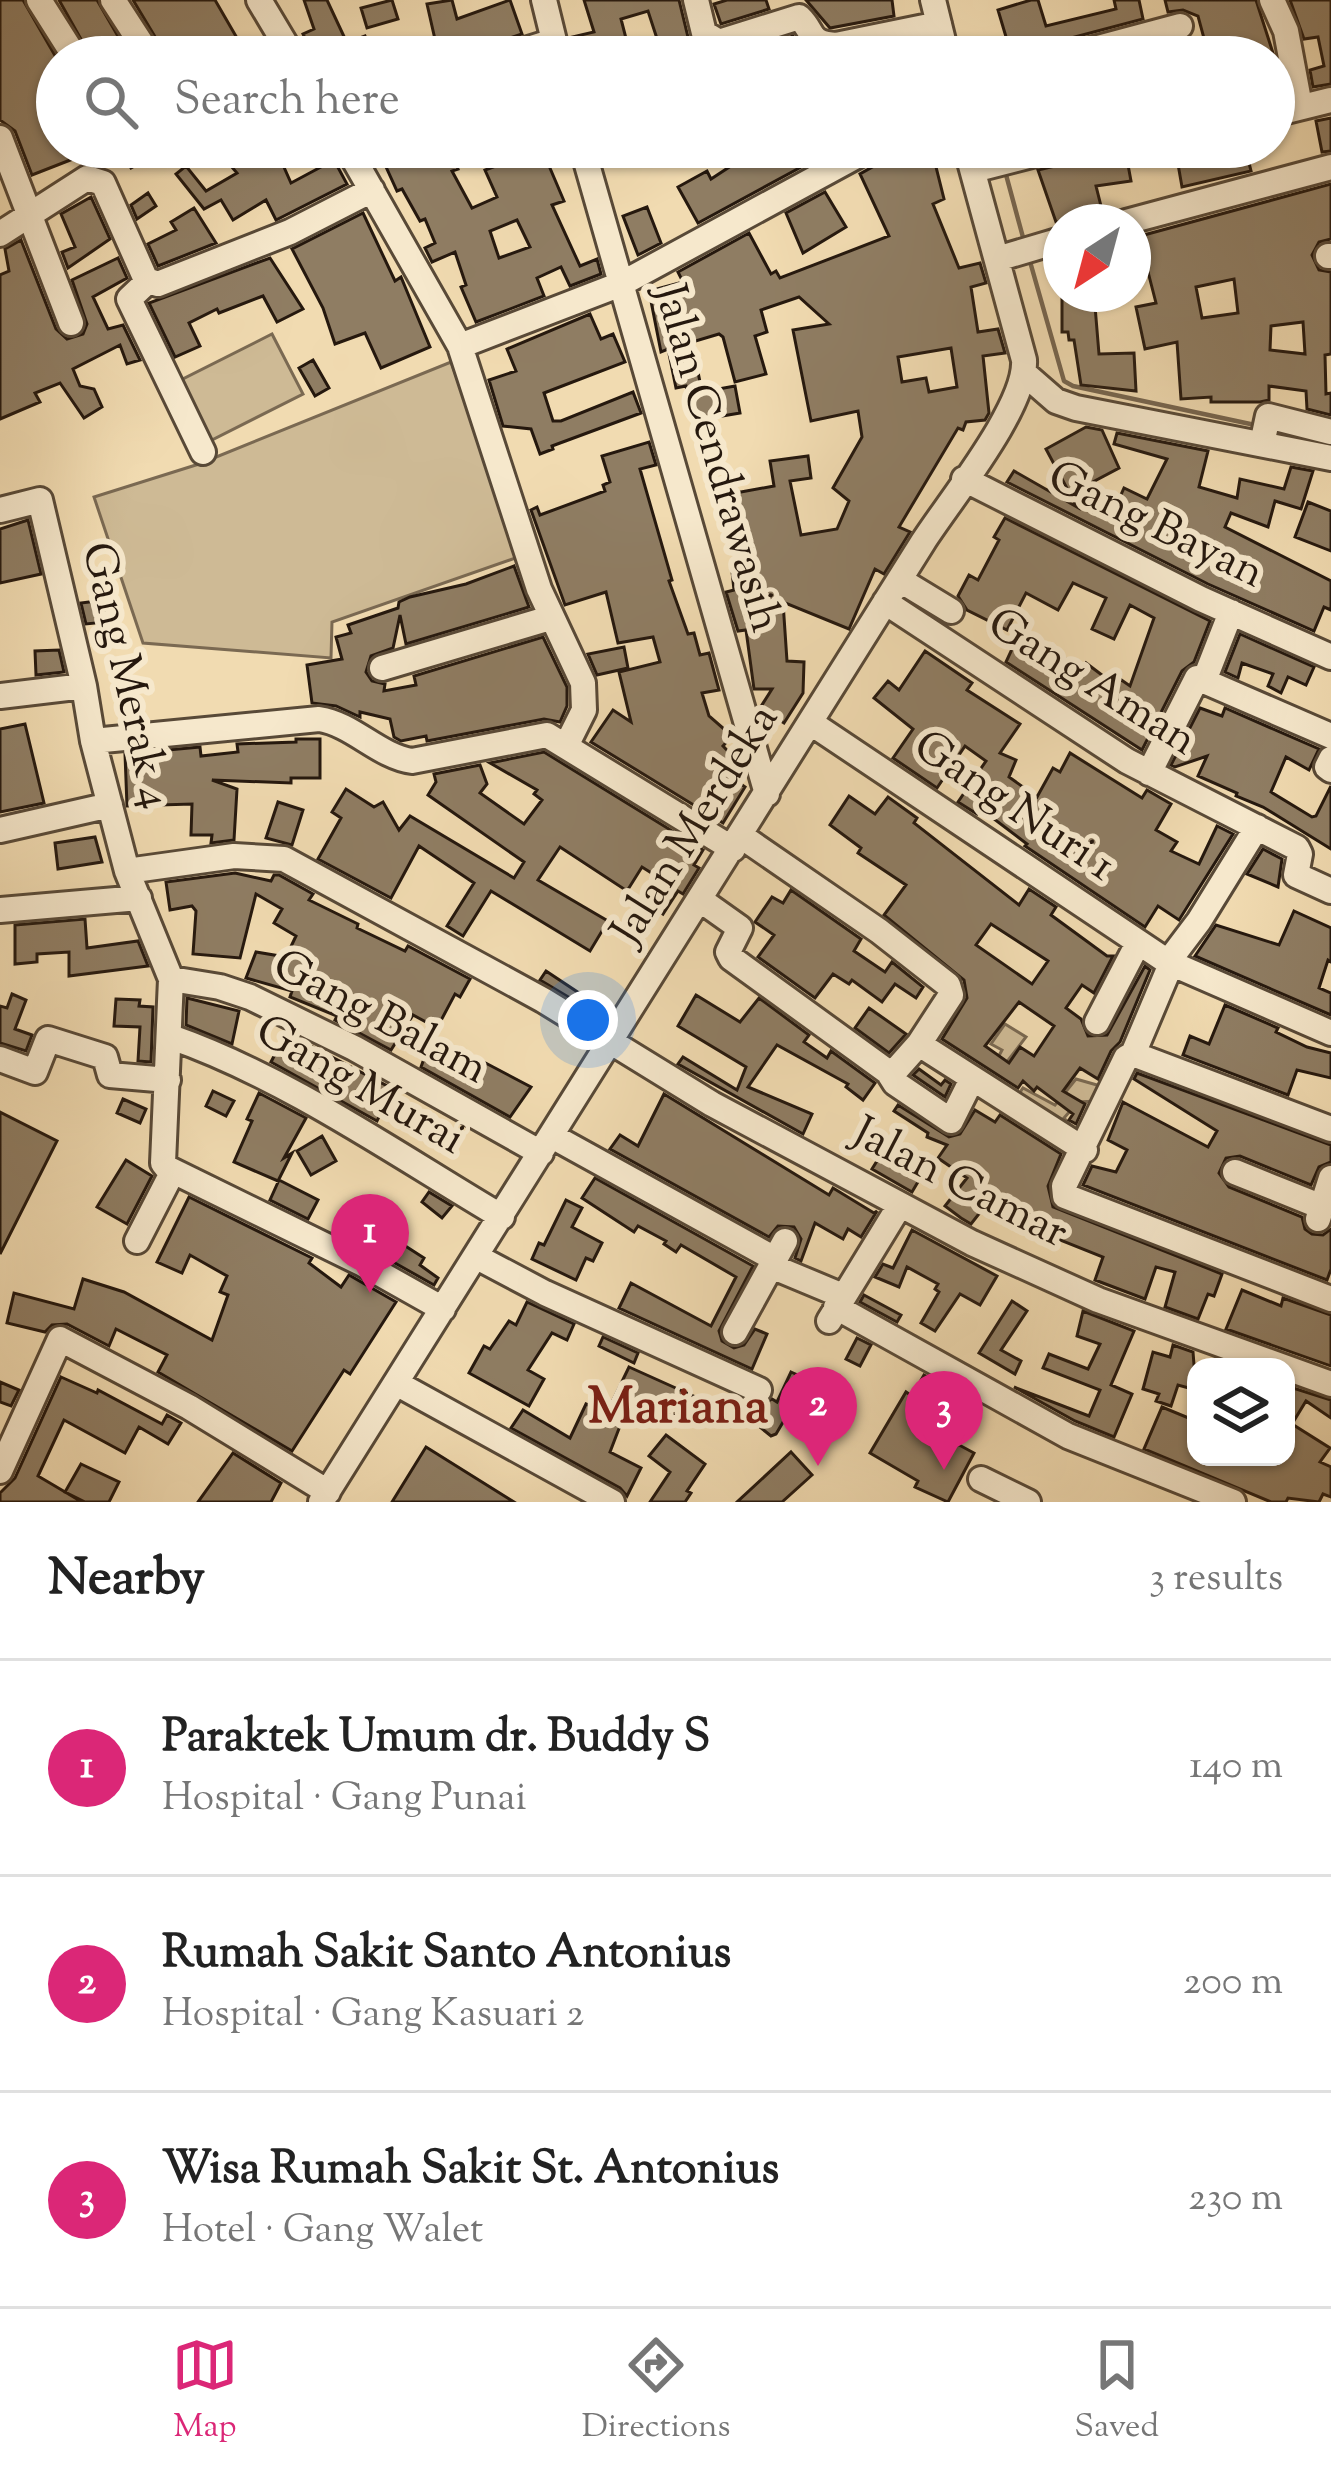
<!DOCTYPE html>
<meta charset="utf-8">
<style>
:root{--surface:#fff;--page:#f2f2f2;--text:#222;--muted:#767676;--line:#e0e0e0;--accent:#db2777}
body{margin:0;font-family:"Sorts Mill Goudy",serif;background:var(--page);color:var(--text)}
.controls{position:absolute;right:36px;bottom:36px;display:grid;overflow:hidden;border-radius:24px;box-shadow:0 3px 9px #0004}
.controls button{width:108px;height:108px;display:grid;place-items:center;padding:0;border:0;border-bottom:3px solid var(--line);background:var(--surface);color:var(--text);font:60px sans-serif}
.compass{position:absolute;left:1043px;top:204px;width:108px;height:108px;border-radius:50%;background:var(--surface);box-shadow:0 3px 9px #0004;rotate:216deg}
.you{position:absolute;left:588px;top:1020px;width:42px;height:42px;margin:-30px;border:9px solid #fff;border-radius:50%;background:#1a73e8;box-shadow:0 0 0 18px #1a73e833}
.badge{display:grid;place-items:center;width:78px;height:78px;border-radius:50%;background:var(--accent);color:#fff;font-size:39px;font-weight:700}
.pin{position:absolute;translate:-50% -99px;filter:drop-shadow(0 3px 6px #0008)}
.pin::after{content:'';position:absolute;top:63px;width:42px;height:36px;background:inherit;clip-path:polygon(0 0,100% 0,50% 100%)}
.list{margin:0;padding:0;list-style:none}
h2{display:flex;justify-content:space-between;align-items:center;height:156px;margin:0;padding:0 48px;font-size:51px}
h2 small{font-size:39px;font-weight:400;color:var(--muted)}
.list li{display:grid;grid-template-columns:78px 1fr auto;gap:36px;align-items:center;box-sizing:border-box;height:216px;padding:0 48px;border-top:3px solid var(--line)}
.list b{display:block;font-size:45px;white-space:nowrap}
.list p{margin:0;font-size:39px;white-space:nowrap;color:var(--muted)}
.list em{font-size:39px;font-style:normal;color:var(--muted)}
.icon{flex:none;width:66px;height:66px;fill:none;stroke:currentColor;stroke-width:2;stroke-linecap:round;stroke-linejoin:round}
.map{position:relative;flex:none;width:1331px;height:1502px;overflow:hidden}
.search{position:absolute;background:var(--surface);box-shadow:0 3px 9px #0004;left:36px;right:36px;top:36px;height:132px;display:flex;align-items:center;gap:30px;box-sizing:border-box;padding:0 42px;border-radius:66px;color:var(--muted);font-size:45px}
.sheet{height:804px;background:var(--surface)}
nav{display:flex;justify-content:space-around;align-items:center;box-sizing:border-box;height:168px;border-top:3px solid var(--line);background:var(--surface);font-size:33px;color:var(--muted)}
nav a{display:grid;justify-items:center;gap:6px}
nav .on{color:var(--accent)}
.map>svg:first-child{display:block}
.green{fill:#ceba95;stroke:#7a6952;stroke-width:3}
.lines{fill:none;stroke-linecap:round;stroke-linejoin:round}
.stream{stroke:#76654f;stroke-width:4.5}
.building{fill:#8f7d63;stroke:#25180e;stroke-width:3;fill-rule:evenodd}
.minor-casing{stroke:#584937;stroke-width:30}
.minor{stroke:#f6e8cc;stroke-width:24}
.labels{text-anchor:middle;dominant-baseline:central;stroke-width:12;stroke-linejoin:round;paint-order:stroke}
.street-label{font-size:45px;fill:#25180e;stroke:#f6e8cc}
.quarter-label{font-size:51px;font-weight:bold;fill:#7a1f14;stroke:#f6e8cc}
</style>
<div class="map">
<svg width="1331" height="1502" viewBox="0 0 1331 1502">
<rect width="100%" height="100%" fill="#f1dbb1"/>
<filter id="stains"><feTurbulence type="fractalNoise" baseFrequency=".00167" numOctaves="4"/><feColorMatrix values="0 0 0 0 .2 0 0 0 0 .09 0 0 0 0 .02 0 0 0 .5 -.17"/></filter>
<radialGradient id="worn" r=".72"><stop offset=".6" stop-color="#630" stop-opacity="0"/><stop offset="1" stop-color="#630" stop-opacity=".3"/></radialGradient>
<path class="green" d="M272,334l31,60 -101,51 -31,-60z
M451,362l70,194 -189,66 -1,36 -188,-15 -49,-146 105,-33z
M1005,1024l21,13 -27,35 -6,-5 9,-17 -11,-6z
M1076,1079l28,8 -7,14 -19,1 -14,16 11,12 -61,-29 9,-13 32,17z"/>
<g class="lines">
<path class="stream" d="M1005,171l19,70
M1029,258l35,123 9,5 182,39"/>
</g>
<path class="building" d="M0,0h23l34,59v88l44,1 -69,27 -17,-44 -15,-11z
M59,0h38l33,57h-39z
M133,0h82l33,57h-52l-9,-15 -21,13z
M304,0h23l20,43 18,-7 9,21h-60l5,-2 -3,-8 -6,2 -7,-15 11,-5z
M392,0l6,19 -31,9 -6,-20z
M452,0l5,19 53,-19 12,34 -25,8 -10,12 -9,3h-39l-12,-53z
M584,0h95l9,37 10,20h-35l-15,-46 -27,8 7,27 -5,1 3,10h-49l-5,-20 22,-5z
M727,0h39l3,9 -48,15 -7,-20z
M806,0h86l2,16 -64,12z
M1031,0h7l8,26 70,-17 -2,-9h25l4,19 -83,22 -8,5 -4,11h-36l-14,-47z
M1165,0h91l17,53 -64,4 -11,-41 -15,-6 -15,2z
M1290,0h41v84l-18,3 -3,-17 14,-4 -6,-29 -14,2z
M793,36l14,21h-80z
M1331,118v33l-9,1 -6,-31z
M118,147h49l-36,21z
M215,147h60l16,36 43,-23 13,24 -71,36 -10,-20 -33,20 -12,-20 -17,9 -28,-35 10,-8 20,25 31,-18z
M377,147h72l9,22 -6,2 20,37 25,-11 -12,-27 8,-3 -6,-20h54l23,54 -12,4 28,61 17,-7 4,15 -31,12 -9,-19 -24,11 7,18 -68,26 -15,-35 5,-2 -11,-33 -23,10 -7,-14 10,-5 -10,-24 -5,2 -18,-32 -5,2zM517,220l13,27 -31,11 -9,-27z
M752,147h86l-140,76 -20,-36 29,-16 4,8 35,-23 -2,-3z
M908,147h23l13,52 -11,5 26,64 21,-5 6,20 -15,4 7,45 20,-3 7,24 -22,3 6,57 -4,7 -19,2 -3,8 -5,-2 -59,99 11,5 -26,42 -9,-5 -26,60 -66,-27 4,59 17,1 -1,31 -19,30 -24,-15 12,-19h-18l-8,-59 -8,1 -12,-39 8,-2 -3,-28 9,-1 2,-11 -12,-56 44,-8 -4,-25 38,-5 3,22 -21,3 11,54 36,-6 12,-28 -16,-13 29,-51 -4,-26 -47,10 -18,-91 36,-6 -30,-27 -38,13 6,22 -12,4 11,38 -31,8 -12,-45 -4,-3 -27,8 10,50 33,-6 5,27 -47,8 -7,-35 -10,2 -8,-39 -7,3 -12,-61 34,-9 -5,-10 71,-39 22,41 5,-3 4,7 109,-42 -29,-62zM951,348l6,39 -28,5 -3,-14 -24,4 -4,-25z
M1175,147h28v5l42,-5 6,24 -69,16z
M1126,154l5,27 -35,5 9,36h-49l-18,-52 51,-12z
M1331,184v55l-12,3 -7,13 7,15 12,2v82l-6,1 1,39 5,-1v22l-24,-6 -1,-18 -37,-5v14l-9,2h-49v-5l-30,2 -4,-57 -32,7 -9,-42 20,-4 -9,-35 -14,4v-34zM1234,279l4,34 -36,5 -6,-31zM1303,322l2,32 -35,-4 1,-24z
M825,192l21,35 -43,26 -17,-40z
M148,193l8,13 -19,13 -6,-14z
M91,197l19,42 -42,29 -6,-16 13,-5 -14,-33z
M647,207l14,36 -23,12 -15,-39z
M194,208l22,35 -58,23 -10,-22 28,-14 -5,-8z
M363,213l32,68 6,-4 29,70 -49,21 -16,-35 -30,11 -12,-36 -31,-59z
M21,240l35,89 11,10 16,-5 4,-10 -15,-44 46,-22 9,20 -34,19 15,32 15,-4 17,35 -13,4 -7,-19 -47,24 7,17 14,3 8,18 -18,11 -24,-35 -25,10 5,9 -40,17v-144l9,-4 -4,-22z
M270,258l33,51 -26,13 -14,-26 -44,17 -2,-4 -28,14 11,23 -25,11 -26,-54z
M1062,294h32l5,60 35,-1 2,38 -55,-6 -7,-45h-5l-1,-8h-6z
M590,314l11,25 12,-5 12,28 -81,31 9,28h8l72,-29 8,21 -89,33 1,3 -13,5 -9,-25 -28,-3 -14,-46 27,-9 -9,-22z
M313,360l16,28 -14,8 -16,-28z
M1086,427l16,3 17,38 -49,26 -24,-45z
M1117,433l91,18 -9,36 38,11 3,-19 44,10 7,-22 22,4 -12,38 -26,-8 -7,26 -37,-14 -6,14 106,54v29l-7,-3 -10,24 -106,-47 -201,-102 7,-11 63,36 -4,-7 38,17 13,-29 23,11 20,-40 -53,-15z
M649,442l7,23 -16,4 32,111 -3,1 19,53 6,-1 6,22 9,-2 10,37 -17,3 7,23 23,20 -9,10 19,20 -10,12 13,9 -22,36 -132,-81 22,-32 18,12 -12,-50 41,-10 -7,-25 -35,6 -12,-51 -41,13 -34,-95 6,-3 3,8 65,-24 -2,-6 7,-3 -8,-26z
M1308,502l23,9v40l-36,-14z
M1005,518l205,103 -16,41 -12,9 -40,79 -136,-88 13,-28 33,15 29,21 5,-7 29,22 5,-6 10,7 24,-68 -24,-13 -16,34 -22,-10 14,-31 -33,-15 -15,27 -32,-17 -19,37 -40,-20 -9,-14 11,-21 9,5 21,-40 -5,-3z
M28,520l13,54 -41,9v-54z
M514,566l15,41 -123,37 -6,-29 -7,33 -22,8 -5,16 6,9 13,3 -1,7 32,-6 -2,-9 129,-39 24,50v19l-7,16 -16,-3 -117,22 -1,-5 -25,5 -7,-4 -4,-18 -30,-7v5l-24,-11 -24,-3 -5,-38 35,-6 -6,-22 15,-4 -3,-8 50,-17 1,-6 11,-5 56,-13z
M113,599l3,22 -30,3 -5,-21z
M1240,634l74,33 -8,18 -18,-8 -7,16 -13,-7 5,-12 -31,-11 -4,15 -13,-6z
M624,647l4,21 -31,7 -9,-21z
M59,650l5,22 -28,3 -1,-24z
M925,651l47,32 -5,7 53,34 -20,29 16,7 -7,17 28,20 16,-29 7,4 10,-19 72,45 5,-8 24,14 -15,26 21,12 -6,9 28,13 18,-38 16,8 -54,86 -21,-14 -13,21 -120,-81 2,-2 -46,-35 -4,5 -19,-12 28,-41 -21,-15 -28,42 -44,-30 20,-29 -39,-31 14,-17 11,9z
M1200,708l22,8 3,-8 94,41 -10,21 -23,-13 -15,35 41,25 4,-1 15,-30v63l-68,-42 -27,-11 1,-3 -39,-17 9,-20 -32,11 -4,-2z
M25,724l19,79 -44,9v-83z
M296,739h24v39h-29v5l-79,-3 25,9 -3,51 -23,3 1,-8h-21l1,-31 -65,2 -2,-52 75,-7 1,9 37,-4 -1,-8 59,-2z
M544,752l159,98 -9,15 5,3 -16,26 -5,-3 -15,23 -15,-11 16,-22 -22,-14 -15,24 -67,-44 -22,33 70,41 -18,30 -99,-60 -28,45 -16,-10 27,-43 -55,-37 -28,52 -73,-39 23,-41 -9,-6 14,-23 28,18 9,-5 16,28 11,-14 104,62 10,-16 -96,-67 8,-13 -2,-8 46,-9 7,19 -7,9 44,31 18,-24 -8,-6 3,-4 -47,-27z
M849,796l26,18 13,-17 29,21 -3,5 105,82 10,-16 27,18 -5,8 56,41h6l-19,37 -12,-8 -16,23 15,11 7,17 19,-1 38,-69 5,4 -30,72 -9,9 -13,28 -18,-11 -17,23 22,13 -9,20 -7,-4 4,-6 -36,-27 -3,4 -11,-10 -5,7 -76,-49 25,-41 -3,-18 -80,-65 22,-30 -48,-32 3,-5 -31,-23zM991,924l57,37 -16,23 -56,-39zM1019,1002l35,24 -20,30 -14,-9 -11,16 -24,-17z
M278,802l25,8 -11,35 -26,-7z
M95,837l7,25 -44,7 -3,-26z
M1263,849l19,10 -4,28 -31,-13z
M235,873l36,8 3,-6h5l34,19 -4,6 49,24 -1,4 48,23 3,-5 62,33 -10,18 -5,-3 -18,34 -24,-13 -22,35 -56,-30 2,-4 -47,-19 2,-6 -46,-13 10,-26 30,5 10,-21 -22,-13 8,-14 -26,-15 -16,64 -47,-4 3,-43 -4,-5 -22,4 -4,-28z
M791,890l70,49 -7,12 31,21 7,-10 31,25 -7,11 -21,-14 -13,18 -30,-22 -3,4 -16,-10 -18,24 -57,-41 16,-22 -19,-13 17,-25 11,6z
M1294,911l37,17v34l-3,-2 -9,28 12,5v22l-136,-59 21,-31 63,20z
M85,919l2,29 51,-7 10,25 -79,10v-24l-32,2v8l-22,2v-39z
M546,971l39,26 -5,7 -40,-24z
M12,994l14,6 -11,29 17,6 -6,16 -26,-8v-37l7,2z
M696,995l44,27 19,-24 50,37 -5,7 23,16 4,-7 44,32 -12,17 -17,-13 2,-3 -71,-39 -29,42 64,27 -9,20 -125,-70 5,-7 54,33 9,-23 -68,-41z
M187,998l52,13 -7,33 -46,-19z
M116,999l24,1 -1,6 14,1 -2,55 -13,-1 2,-34 -26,-1z
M1225,1005l53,23 -2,4 31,15 24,6v25l-34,-8 -9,25 -105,-40 7,-19 19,8z
M869,1008l37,26 -17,19 -34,-25z
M286,1033l107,56 -16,32 -106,-59z
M459,1049l72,38 -21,30 -89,-50 5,-14 25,10z
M919,1069l22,16 4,-5 6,4 -6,13 -32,-22z
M1137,1073l194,72v17l-12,5 -8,18 -71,-29 -14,2 -7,15 10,14 73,30 3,12 7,5 11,1 8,-6v40l-4,11 -244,-95 9,-19 24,6 11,-22 -19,-10 15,-38 85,45 9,-16 -83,-52z
M213,1091l21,10 -8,15 -20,-10z
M259,1093l47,25 -22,40 8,-5 -14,28 -44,-19 18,-41 -5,-2z
M664,1094l165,101 4,-7 41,25 3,-2 -16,26 -13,-8 -5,10 -28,-16 -14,38 -6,-3 6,-19 -7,-12 -16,-1 -9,11 -159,-88 10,-14 18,11z
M123,1099l23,10 -6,14 -23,-10z
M898,1105l51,32 11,-3 15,-24 20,12 5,-7 61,39 -13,32 5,21 169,67 -8,22 -6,-2 -10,25 -33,-12 10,-35 -19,-5 -11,32 -50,-19 8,-23 -48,-19 4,-11 -51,-25 -12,-10 -25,32 -10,-6 -16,-12 22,-28 -29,-20 9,-13 -20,-8 1,-4 -34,-22z
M0,1112l57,29 -57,113z
M322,1136l14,25 -25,14 -14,-24z
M882,1153l40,22 -10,17 -40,-23z
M126,1160l26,16 -25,48 -30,-17z
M595,1178l158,88 -34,65 3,10 12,7 10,-3 11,-16 12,5 -15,35 -133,-61 12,-25 80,43 25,-49 -55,-32 -5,7 -12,-8 2,-3 -28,-15 -4,6 -52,-34z
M279,1180l39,20 -10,19 -38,-19z
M429,1192l23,14 -10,12 -20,-16z
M189,1197l123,61 -3,5 32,24 8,-12 47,27 -46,72 -6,-4 -52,81 -134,-79 9,-17 -51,-26 -7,17 -42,-22 -15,1 -7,7 -38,-9 7,-30 60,16 9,-30 41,13 88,48 16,-45 -8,-3 7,-16 -37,-21 -8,18 -25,-11z
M566,1200l16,8 -10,19 30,16 -9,18 -7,-3 -10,22 -44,-21 7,-16 5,2z
M912,1230l85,46 -17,29 -20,-11 -25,37 -14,-8 18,-31 -4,-3 3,-5 -31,-17 -8,20 -24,-10 8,-13 10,4z
M382,1231l42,27 -4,7 18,13 -4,7 -64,-36z
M1242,1290l39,16 2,-8 48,17v51l-105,-37z
M864,1295l37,20 -4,7 -37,-20z
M1012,1301l15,10 -26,39 20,11 -6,13 -36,-21z
M527,1302l47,22 -7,16 -15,-7 -24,37 16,9 -15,27 -60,-33 15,-27 6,3 19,-28 7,4z
M1083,1311l51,20 -23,54 21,9 -18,43 -39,-16 -61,-34 75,29 11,-26 -57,-22 6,-14 39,15 12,-25 -23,-8z
M603,1337l35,16 -4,10 -35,-17z
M857,1338l14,7 -11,21 -14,-7z
M1173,1345l20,7 3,38 -18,-5 -7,21 -15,-5 3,-7 -16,-5 10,-37 17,5z
M629,1367l71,32 -9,23 -75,-28z
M791,1372l11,5 -13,35 -13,22 -5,2 -21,-17 10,-13 12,-7 5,3z
M924,1375l23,12 -23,39 50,27 -26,49 -33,-15 3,-6 -48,-28 36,-61 6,4z
M61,1377l36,16 1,-3 64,34 5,-9 14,8 -13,21 -29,-17 -14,26 -61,-33 -26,56 44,26h-82v-9l15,-15z
M0,1382l19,8 -8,16 -11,-4z
M1290,1387l41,13v18l-25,-17 -14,23 38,24 -10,14 11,5v30l-8,-3 -4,8 -31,-4 -2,4h-15l-127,-53 18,-42 34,14v36h90v-64z
M615,1396l13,9 -18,47 31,16 -14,28 -7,-8 -109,-60 12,-18 47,28 16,-34 21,8z
M666,1435l39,29 -18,27 4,2 -6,9h-35l20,-30 -21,-16z
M426,1447l88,55h-122z
M791,1452l21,23 -30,27h-45z
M233,1453l48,30 -10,19h-73z
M81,1464l38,18 -10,20h-24l-20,-10z"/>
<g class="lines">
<g class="minor-casing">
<path id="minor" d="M39,0l36,57
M113,0l37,57
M259,0l34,57
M544,0l14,57
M696,0l8,33 15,9 80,-25c16,15 8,26 37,28l103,-21
M933,0l14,57
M1272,0l14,31 14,75
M503,57l51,-16
M1064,57l116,-31
M1274,114l57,-14
M0,138l71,185
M347,147l113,199
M582,147l185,647
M973,170l90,-23
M1126,222l205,-55
M0,234l87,-56 16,5 43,97 12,4 132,-52 82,-42
M1328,256h3
M997,259l64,-19
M147,282l-18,17 74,153
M1025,374l31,27 20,7 255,50
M1262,444l6,-28 63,16
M964,479l237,120 130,58
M0,510l40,-10 44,186 9,55 34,130 44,108 -8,184 4,5 196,96 80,45
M900,580l51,31
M885,602l242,159 170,87 3,6 -4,21 35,16
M382,668l168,-50
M1204,681l27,-69
M0,696l84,-10
M811,723l357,239 163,71
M93,741l226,-22c34,5 59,37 93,42l135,-26 186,114
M566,746l18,-36 -1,-27 -44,-94 -79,-243 161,-62 252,-137
M1331,759l-4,8 4,3
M1149,773l48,-95 134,58
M0,830l110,-25
M741,836l138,95 69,54 3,10 -32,49
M127,871l107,-15 50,3 259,141 169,104 260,139 126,57 233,84
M702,901l38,27 -12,24 3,6 157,114 7,-1 24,-27 166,106
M0,910l139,-12
M1168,962l31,-41 58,-94
M1171,964l-38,90 -7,4 -62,128 1,10 266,103
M171,979l49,8 30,10 104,51 187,105
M1097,1022l41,-79
M171,1037c115,40 226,118 331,180
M1133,1054l198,75
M0,1059l35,13 13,-33 57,18 5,18 58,5
M888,1072l7,11 56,38 21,-42
M552,1136l223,123
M1235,1172l87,35
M1318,1219l13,-41
M137,1241l36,-70
M477,1257l68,36 214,97
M771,1266l72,30
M836,1307l232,129 165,66
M829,1321l71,-116
M735,1332l50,-91
M396,1383l216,119
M0,1471l60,-132 129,68 139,85
M981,1479l47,23
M321,1502l602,-960c27,-42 104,-136 101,-182l-58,-213"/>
</g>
<use href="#minor" class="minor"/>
</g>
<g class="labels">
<g class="street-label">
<text transform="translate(715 459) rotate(74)">Jalan Cendrawasih</text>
<text transform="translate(1155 527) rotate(26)">Gang Bayan</text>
<text transform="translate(124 676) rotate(77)">Gang Merak 4</text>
<text transform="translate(1091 684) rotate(32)">Gang Aman</text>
<text transform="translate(1013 808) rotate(34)">Gang Nuri 1</text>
<text transform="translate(697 826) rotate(-58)">Jalan Merdeka</text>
<text transform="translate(379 1019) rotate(28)">Gang Balam</text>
<text transform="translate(359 1087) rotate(30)">Gang Murai</text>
<text transform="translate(959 1185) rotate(27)">Jalan Camar</text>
</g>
<g class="quarter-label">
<text x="678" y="1409">Mariana</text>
</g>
</g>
<rect width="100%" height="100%" filter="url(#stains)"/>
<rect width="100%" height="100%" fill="url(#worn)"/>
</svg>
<div class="controls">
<button><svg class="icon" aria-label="layers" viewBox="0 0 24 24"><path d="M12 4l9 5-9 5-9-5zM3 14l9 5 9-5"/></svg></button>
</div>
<svg class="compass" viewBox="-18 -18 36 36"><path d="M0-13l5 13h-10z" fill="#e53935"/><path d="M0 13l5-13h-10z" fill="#767676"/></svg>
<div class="you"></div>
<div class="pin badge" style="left:370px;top:1293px">1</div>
<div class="pin badge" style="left:818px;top:1466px">2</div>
<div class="pin badge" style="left:944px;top:1470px">3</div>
<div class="search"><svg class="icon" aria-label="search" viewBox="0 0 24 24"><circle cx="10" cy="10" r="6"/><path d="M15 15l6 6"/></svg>Search here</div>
</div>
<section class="sheet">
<h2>Nearby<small>3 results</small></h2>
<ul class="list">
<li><span class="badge">1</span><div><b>Paraktek Umum dr. Buddy S</b><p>Hospital · Gang Punai</p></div><em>140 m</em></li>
<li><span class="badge">2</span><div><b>Rumah Sakit Santo Antonius</b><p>Hospital · Gang Kasuari 2</p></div><em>200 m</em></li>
<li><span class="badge">3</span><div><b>Wisa Rumah Sakit St. Antonius</b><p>Hotel · Gang Walet</p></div><em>230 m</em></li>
</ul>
</section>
<nav>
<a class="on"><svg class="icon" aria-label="map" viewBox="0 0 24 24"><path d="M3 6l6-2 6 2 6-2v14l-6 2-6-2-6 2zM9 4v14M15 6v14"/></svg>Map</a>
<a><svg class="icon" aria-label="directions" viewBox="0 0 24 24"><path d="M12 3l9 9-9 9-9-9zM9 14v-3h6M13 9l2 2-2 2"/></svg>Directions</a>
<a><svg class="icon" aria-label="saved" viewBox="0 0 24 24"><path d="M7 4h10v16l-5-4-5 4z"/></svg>Saved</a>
</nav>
